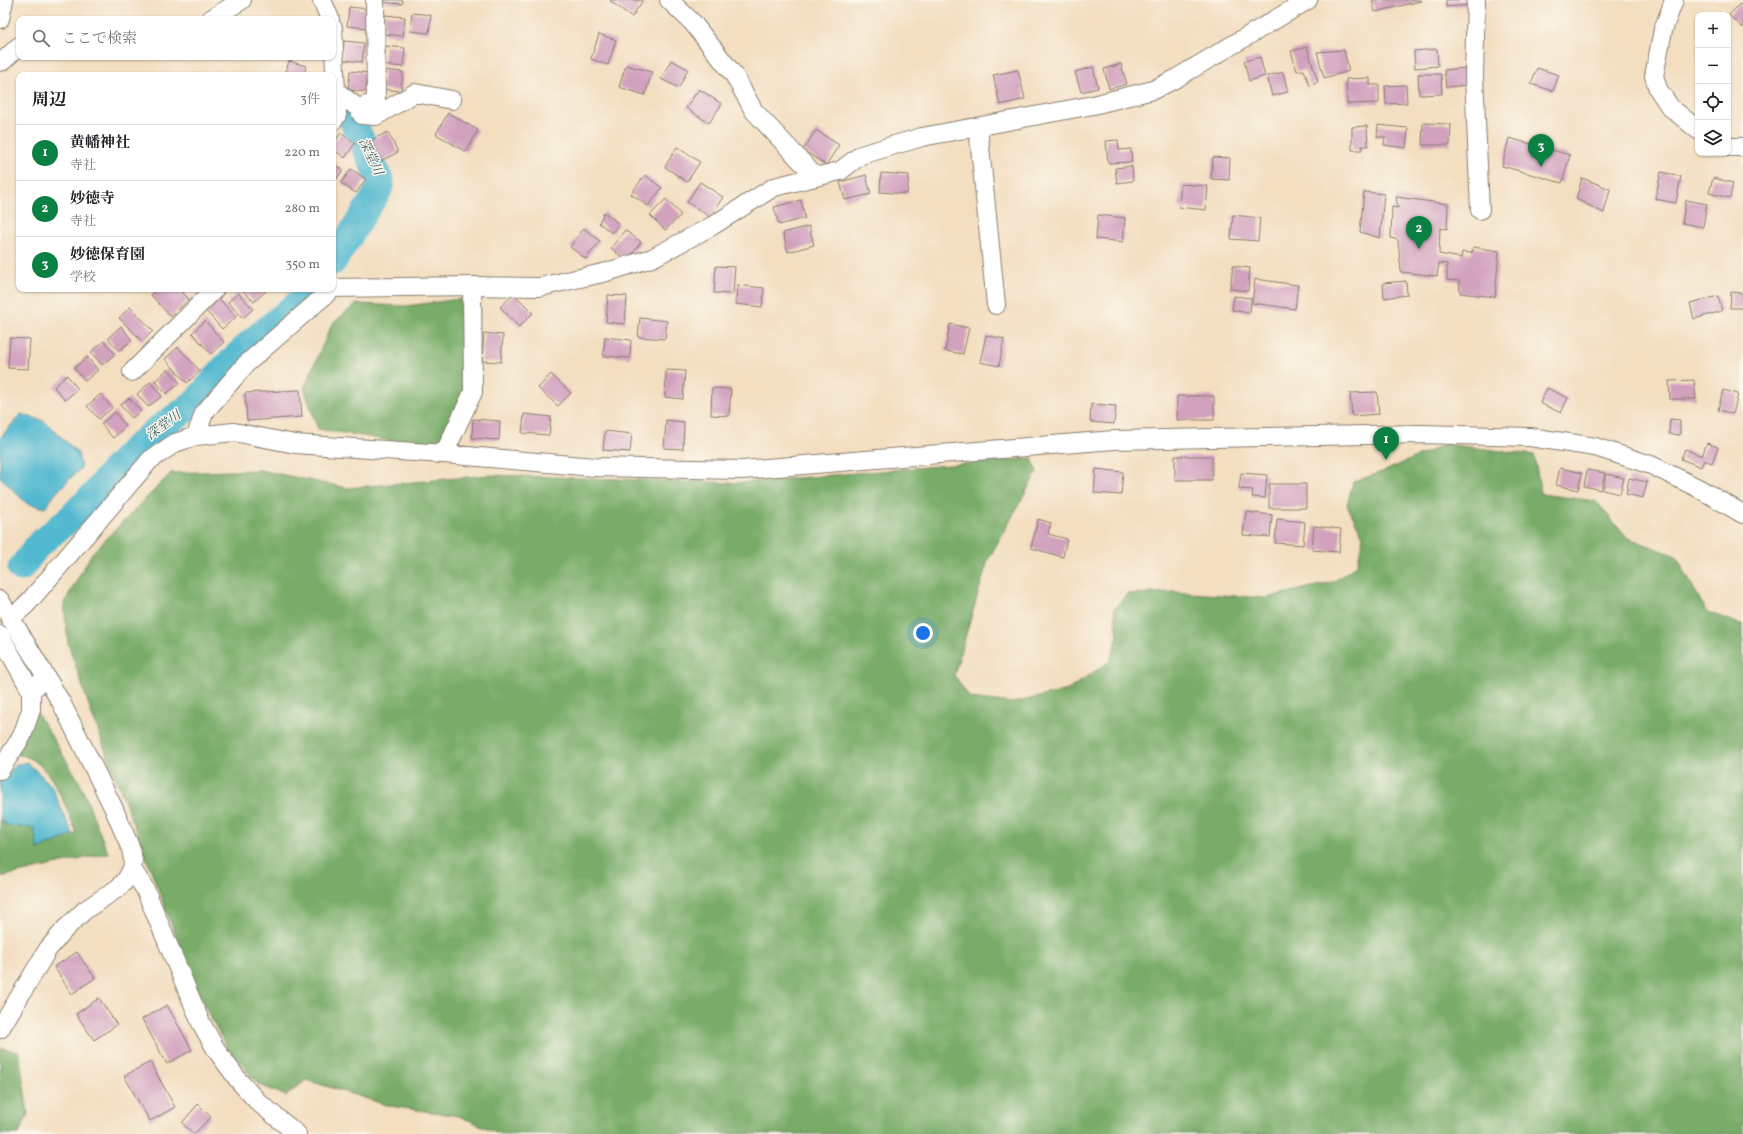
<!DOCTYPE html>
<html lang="ja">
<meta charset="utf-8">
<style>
:root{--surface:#fff;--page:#f6f6f6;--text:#202124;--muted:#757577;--line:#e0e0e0;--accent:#0b8043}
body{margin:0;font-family:Vollkorn,"Noto Serif JP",serif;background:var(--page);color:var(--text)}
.controls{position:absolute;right:12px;top:12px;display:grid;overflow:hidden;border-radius:8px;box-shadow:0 1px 3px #0004}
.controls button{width:36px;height:36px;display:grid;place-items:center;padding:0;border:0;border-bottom:1px solid var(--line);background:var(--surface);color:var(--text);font:20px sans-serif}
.you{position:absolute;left:923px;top:633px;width:14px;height:14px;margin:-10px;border:3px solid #fff;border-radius:50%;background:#1a73e8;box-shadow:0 0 0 6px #1a73e833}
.badge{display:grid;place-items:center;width:26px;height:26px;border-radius:50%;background:var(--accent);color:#fff;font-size:13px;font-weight:700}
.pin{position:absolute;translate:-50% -33px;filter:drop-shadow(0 1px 2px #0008)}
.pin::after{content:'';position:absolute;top:21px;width:14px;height:12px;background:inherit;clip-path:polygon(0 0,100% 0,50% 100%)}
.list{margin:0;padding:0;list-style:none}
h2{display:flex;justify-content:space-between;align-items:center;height:52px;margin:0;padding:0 16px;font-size:17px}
h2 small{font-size:13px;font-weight:400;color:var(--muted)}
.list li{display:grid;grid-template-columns:26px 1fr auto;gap:12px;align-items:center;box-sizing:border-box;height:56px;padding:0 16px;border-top:1px solid var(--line)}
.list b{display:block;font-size:15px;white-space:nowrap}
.list p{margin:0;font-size:13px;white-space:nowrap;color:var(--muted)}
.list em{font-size:13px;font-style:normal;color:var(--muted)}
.icon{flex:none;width:22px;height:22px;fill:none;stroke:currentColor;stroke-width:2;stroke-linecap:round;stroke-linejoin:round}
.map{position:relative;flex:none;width:1743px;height:1134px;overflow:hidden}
.search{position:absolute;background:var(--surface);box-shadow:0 1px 3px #0004;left:16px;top:16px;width:320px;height:44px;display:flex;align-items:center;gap:10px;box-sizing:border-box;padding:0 14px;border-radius:8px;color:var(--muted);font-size:15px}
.panel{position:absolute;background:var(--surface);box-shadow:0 1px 3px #0004;left:16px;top:72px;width:320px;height:220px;border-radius:8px}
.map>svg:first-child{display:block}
.forest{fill:#78ac67;stroke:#4a6442}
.water{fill:#51b8cf;stroke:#366a76}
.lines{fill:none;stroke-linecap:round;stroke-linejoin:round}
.river{stroke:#51b8cf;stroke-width:27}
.building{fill:#d2a1be}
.minor-casing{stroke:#887d6e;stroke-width:20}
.minor{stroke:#fff;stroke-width:18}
.labels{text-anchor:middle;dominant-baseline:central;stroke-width:3;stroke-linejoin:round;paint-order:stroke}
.water-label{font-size:13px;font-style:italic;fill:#315a64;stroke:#fbf7ec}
</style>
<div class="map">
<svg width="1743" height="1134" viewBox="0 0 1743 1134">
<rect width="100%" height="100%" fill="#fbf7ec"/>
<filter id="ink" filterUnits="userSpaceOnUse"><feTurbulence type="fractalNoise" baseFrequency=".025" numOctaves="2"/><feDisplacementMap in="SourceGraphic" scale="8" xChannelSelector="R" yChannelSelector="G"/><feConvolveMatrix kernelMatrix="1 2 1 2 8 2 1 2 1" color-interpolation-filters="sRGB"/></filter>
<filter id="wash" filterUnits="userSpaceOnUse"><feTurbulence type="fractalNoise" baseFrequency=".012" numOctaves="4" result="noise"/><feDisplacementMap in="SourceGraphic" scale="16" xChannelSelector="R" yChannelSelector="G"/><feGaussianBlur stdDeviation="0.9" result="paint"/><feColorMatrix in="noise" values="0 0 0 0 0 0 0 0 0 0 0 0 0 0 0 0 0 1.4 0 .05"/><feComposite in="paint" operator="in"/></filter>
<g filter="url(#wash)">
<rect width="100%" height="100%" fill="#f3dec0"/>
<path class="forest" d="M460,299l3,93 -26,56 -119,-19 -14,-41 28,-64 24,-20 50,2z
M1445,444l89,11 7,39 55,7 30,36 50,19 30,55 35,14 2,-2v511h-1242l-42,-18 -69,-10 -84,-26 -20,16 -28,-12 -32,-38 -29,-54 -105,-277 -24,-72 -4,-40 28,-50 79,-80 89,-3 87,18 143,-13 249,8 293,-25 5,14 -49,88 -34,115 16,23 43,5 55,-13 42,-29 8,-25 -4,-27 13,-15 47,-2 92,6 67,-16 24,-17 6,-28 -16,-32 6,-23 32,-11z
M31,703l49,80 28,70 -108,24v-58l7,7 27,2 4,21 39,-16c-13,-28 -26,-75 -61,-79z
M2,1048l17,4 9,62 -9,20h-19v-84z"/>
<path class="water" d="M21,414l23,7 34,32 3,15 -25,25 -11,15 -19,-5 -26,-26v-39z
M27,762l24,23 22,50 -35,14 -4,-21 -27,-2 -7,-9v-35l16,-17z"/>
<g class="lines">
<path class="river" d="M333,95l16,18 32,69 -2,8 -46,72
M21,568l17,-23 29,-24 29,-29 19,-24 17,-17 24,-21 38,-26 30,-36 26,-25 59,-49 4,-5"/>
</g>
<g id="blocks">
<path class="building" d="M383,0h20l-1,4 -19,-2z
M611,0h32l-11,17 -22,-16z
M1372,0h48l1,1 -46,11z
M1446,0h23l1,5 -24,2z
M1740,4l3,3v21l-14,-13z
M349,7l20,2 -2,19 -20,-2z
M412,13l19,2 -2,18 -19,-2z
M385,15l20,2 -2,19 -19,-2z
M599,34l17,6 -8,25 -17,-6z
M344,41l20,2 -2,19 -19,-2z
M385,46l20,2 -2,19 -19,-2z
M1307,47l11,35 -8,4 -6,-16 -7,1 -6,-20z
M1437,49l1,17 -23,2 -1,-17z
M1344,50l5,21 -25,7 -7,-26z
M1260,57l5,19 -16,5 -5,-20z
M671,60l17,9 -9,19 -18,-9z
M289,61l17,5 -2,9h-19z
M1121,64l6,20 -18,5 -5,-20z
M626,65l26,7 -7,23 -26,-8z
M1093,67l5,21 -17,4 -6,-20z
M1467,68l2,17 -23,2 -2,-17z
M1537,68l22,7 -6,16 -22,-7z
M384,70l19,2 -2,19 -19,-2z
M1018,70l7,29 -25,6 -7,-30z
M350,71l20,2 -2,19 -20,-2z
M1283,72l5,20 -16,4 -5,-20z
M1418,74h23l1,20 -23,1z
M1370,78v7h9v18l-32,1 -1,-25z
M1406,85l1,18 -21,1 -1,-18z
M699,89l23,15 -13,19 -23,-15z
M448,113l30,17 -12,22 -30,-18z
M1423,123l28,1 -1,21h-28z
M1378,125l30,3 -2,20 -22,-3 1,-8h-8z
M1367,126l1,20h-6v4h-10v-23z
M816,130l23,15 -13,20 -23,-15z
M388,132l10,20 -17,9 -10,-21z
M341,133l14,10 -10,15 -12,-9v-5z
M1509,138l61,17 -8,28 -60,-17z
M1118,140l1,10 12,-1 1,13 -24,1 -2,-22z
M677,147l23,15 -13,20 -22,-15z
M1213,157l17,1 -1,22 -18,-1z
M333,163l10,7 -10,14z
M1132,166l1,15 -16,2 -2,-15z
M351,169l15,10 -10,14 -15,-10z
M1661,172l20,4 -5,27 -21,-4z
M881,173l28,2 -2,19 -27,-2z
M645,175l17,13 -14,18 -17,-12z
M866,175l5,19 -26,6 -5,-18z
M1582,178l28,11 -6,24 -28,-14z
M1713,178l20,5 -3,15 -21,-5z
M700,182l23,15 -13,20 -23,-15z
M1181,184l27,2 -2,24 -27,-3z
M1364,192l20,2 -4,44 -20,-6z
M1396,197l52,7 -1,25 -7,-1 -1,26 22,4 1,-6 10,1 1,-6 26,4 -4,46 -35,-4 -1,-12 -12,-1v-16l-8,-1 -2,13 -36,-4 -3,-32 -7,-2 1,-31 6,1z
M666,199l15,16 -16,15 -15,-15z
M801,200l4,18 -26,7 -5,-18z
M1686,200l21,4 -4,23 -21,-4z
M604,212l15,12 -7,9 -13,-10z
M1098,215l27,3 -2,24 -27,-3z
M1233,215l27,3 -2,23 -27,-2z
M809,226l5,19 -26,7 -5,-19z
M584,228l16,13 -14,18 -16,-12z
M625,230l16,12 -14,19 -16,-13z
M716,266l19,1 -2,27 -19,-1z
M1233,266l17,2 -2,23 -18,-2z
M1255,279l43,6 -3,24 -43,-6z
M1406,281l1,14 -23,3 -1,-15z
M737,285l27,3 -2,19 -26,-3z
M157,289h22l10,10 -18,18 -20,-22z
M241,289h23l2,2 -12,11z
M1731,292l12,1v15h-13z
M238,293l15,16 -10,9 -15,-16z
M514,294l19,19 -14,14 -19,-20z
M608,295l19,1 -2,28 -19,-2z
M1234,296l17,2 -1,15 -18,-3z
M1718,296l4,15 -28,8 -4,-16z
M219,299l17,18 -14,12 -16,-18z
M130,307l23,24 -11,10 -23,-23z
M640,318l27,3 -2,18 -27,-2z
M205,321l19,21 -13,12 -19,-21z
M950,324l19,4 -6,26 -18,-3z
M121,326l11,14 -13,11 -11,-13z
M484,333l19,2 -2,27 -19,-1z
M986,335l18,4 -5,27 -19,-4z
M605,337l26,3 -1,18 -27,-2z
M10,338l20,1 -2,30 -20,-1z
M104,341l11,13 -13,11 -11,-13z
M178,347l22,24 -13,12 -22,-24z
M87,357l11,13 -13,11 -11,-13z
M168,369l12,14 -14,11 -11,-13z
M666,370l19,1 -2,28 -18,-2z
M551,374l20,19 -13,13 -20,-18z
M67,375l11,14 -13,11 -11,-13z
M1694,380l2,19h-26l-1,-18z
M150,382l12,14 -14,11 -11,-13z
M712,388l19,1 -2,27 -18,-1z
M1547,388l21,10 -7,15 -21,-10z
M300,390l2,27 -55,4 -2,-28z
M1723,390l15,4 -5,20 -15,-4z
M1377,392l2,22 -27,2 -2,-23z
M101,394l11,14 -13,11 -12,-13z
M1177,396h37v24h-37z
M129,398l12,13 -9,7 -12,-13z
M1091,404l25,2 -2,18 -24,-2z
M115,412l11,14 -13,12 -12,-14z
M524,414l27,3 -2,18 -27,-2z
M473,419l27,2 -1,19 -27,-2z
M1670,419l10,1v15l-11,-1z
M666,420l18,2 -1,27 -19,-1z
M605,431l27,3 -2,18 -27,-2z
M1707,443l11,4 -6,16 -8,-3 -3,7 -20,-8 4,-10 17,7z
M1175,456h37v24h-37z
M1560,468l22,5 -4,17 -22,-5z
M1096,469l27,3 -2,23 -27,-2z
M1587,470l18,3 -4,17 -17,-4z
M1241,473l26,2 -2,23 -13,-1 1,-7 -14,-1z
M1606,474l18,4 -4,16 -17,-4z
M1629,478l18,4 -4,16 -17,-4z
M1269,484h37v24h-37z
M1246,512l26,3 -2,22 -27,-2z
M1038,519l13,4 -3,11 19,5 -4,18 -32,-9z
M1277,519l28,3 -2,23 -28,-2z
M1314,526l27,3 -2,23 -27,-2z
M77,952l18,26 -23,16 -18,-27z
M99,998l18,27 -23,15 -18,-26z
M167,1005l25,45 -25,14 -25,-45z
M150,1062l25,45 -25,14 -26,-45z
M198,1104l13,13 -17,17 -12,-11z"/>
</g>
</g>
<g filter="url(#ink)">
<use href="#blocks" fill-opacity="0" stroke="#887d6e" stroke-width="1"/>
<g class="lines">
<g class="minor-casing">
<path id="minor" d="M322,0l8,19
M669,0l23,22 42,53 20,36 62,66
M1476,0l-2,76 6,134
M1674,0l-11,30 -9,46 4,13 12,18 28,23
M0,19l4,-19
M211,19l31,-19
M333,28l4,87 -4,6
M0,62l3,-1 16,-15
M336,91l22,17 18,-6 -1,-102
M358,108l4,7 14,1 39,-23 37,7
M978,127l18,178
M1728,147h15
M333,288l139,-2 68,1 67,-15 45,-14 60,-32 62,-39 66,-16 21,-16 61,-18 171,-32 60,-15 22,-11 133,-79
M132,372l83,-83
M196,436l8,-23 42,-49 86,-75
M444,454l29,-62 -1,-106
M0,600l61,102 52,105 18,42 2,11 -1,9 -6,11 -8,8 -33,22 -19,18 -18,21 -48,80
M10,619l17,-15 123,-144 25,-17 21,-7 38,-4 61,12 149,10 150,13 148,3 372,-30 307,-6 109,3 65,10 56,18 47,23 45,26
M0,635l31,56
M0,770l22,-34 9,-26v-19l15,-14
M132,869l13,20 56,134 16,28 22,30 19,21 39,32"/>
</g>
<use href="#minor" class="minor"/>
</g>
</g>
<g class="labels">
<g class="water-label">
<text transform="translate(370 157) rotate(65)">深堂川</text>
<text transform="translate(164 426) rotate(-36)">深堂川</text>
</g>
</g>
</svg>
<div class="controls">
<button>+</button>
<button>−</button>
<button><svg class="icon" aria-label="locate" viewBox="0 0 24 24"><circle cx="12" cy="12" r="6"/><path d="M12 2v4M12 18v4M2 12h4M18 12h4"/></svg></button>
<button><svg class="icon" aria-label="layers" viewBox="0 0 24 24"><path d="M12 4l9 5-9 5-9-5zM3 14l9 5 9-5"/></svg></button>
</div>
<div class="you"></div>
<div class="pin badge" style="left:1386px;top:460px">1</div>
<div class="pin badge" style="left:1419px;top:249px">2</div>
<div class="pin badge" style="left:1541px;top:167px">3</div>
<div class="search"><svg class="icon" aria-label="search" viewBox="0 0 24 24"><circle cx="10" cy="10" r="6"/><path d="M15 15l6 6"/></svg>ここで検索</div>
<section class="panel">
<h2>周辺<small>3件</small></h2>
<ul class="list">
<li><span class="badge">1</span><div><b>黄幡神社</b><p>寺社</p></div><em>220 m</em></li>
<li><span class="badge">2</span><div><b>妙徳寺</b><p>寺社</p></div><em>280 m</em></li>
<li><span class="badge">3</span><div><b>妙徳保育園</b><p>学校</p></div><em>350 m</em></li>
</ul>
</section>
</div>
